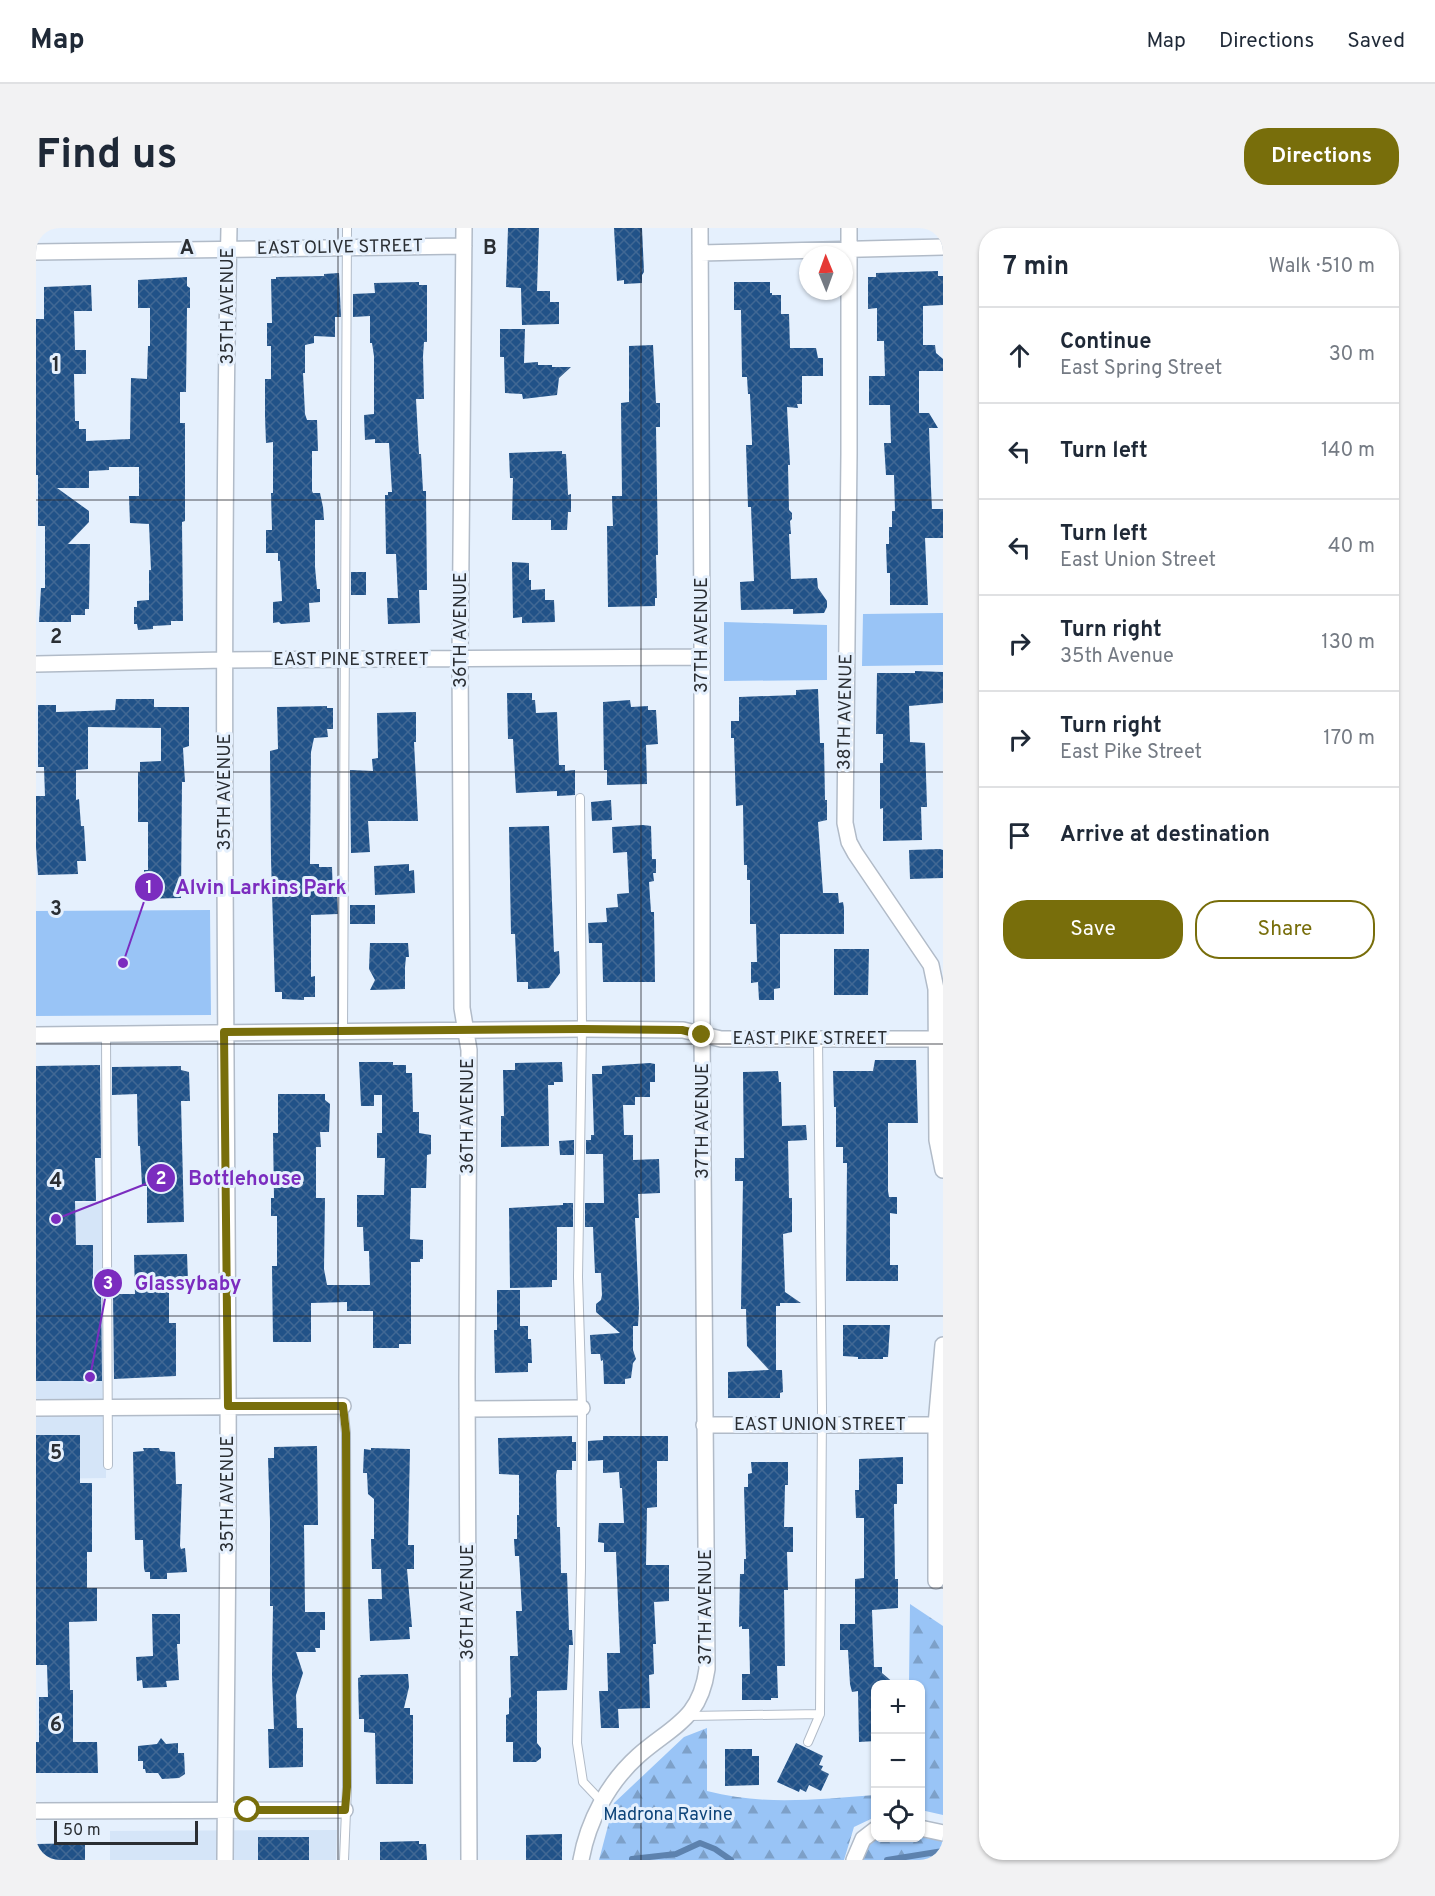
<!DOCTYPE html>
<meta charset="utf-8">
<style>
:root{--surface:#fff;--page:#f2f2f3;--text:#1f2937;--muted:#747a83;--line:#e0e1e3;--accent:#786e0b}
body{margin:0;font-family:Overpass,sans-serif;background:var(--page);color:var(--text)}
.controls{position:absolute;right:18px;bottom:18px;display:grid;overflow:hidden;border-radius:12px;box-shadow:0 2px 4px #0004}
.controls button{width:54px;height:54px;display:grid;place-items:center;padding:0;border:0;border-bottom:2px solid var(--line);background:var(--surface);color:var(--text);font:30px sans-serif}
.compass{position:absolute;left:763px;top:18px;width:54px;height:54px;border-radius:50%;background:var(--surface);box-shadow:0 2px 4px #0004;rotate:359deg}
.scale{position:absolute;left:18px;bottom:15px;width:144px;box-sizing:border-box;padding-left:6px;border:3px solid #2a2e33;border-top:0;font-size:16px;line-height:21px;white-space:nowrap;color:#2a2e33;-webkit-text-stroke:4px #e5f0fd;paint-order:stroke}
.stop{position:absolute;width:18px;height:18px;margin:-14px;border:4px solid #786e0b;border-radius:50%;background:#fff}
.stop.end{background:#786e0b;border-color:#fff;box-shadow:0 2px 6px #0008}
.list{margin:0;padding:0;list-style:none}
h2{display:flex;justify-content:space-between;align-items:center;height:78px;margin:0;padding:0 24px;font-size:26px}
h2 small{font-size:20px;font-weight:400;color:var(--muted)}
.list li{display:grid;grid-template-columns:39px 1fr auto;gap:18px;align-items:center;box-sizing:border-box;height:96px;padding:0 24px;border-top:2px solid var(--line)}
.list b{display:block;font-size:22px;white-space:nowrap}
.list p{margin:0;font-size:20px;white-space:nowrap;color:var(--muted)}
.list em{font-size:20px;font-style:normal;color:var(--muted)}
.actions{display:flex;gap:12px;padding:18px 24px}
.actions a{flex:1;padding:14px 0;border:2px solid var(--accent);border-radius:24px;text-align:center;font-size:21px;color:var(--accent)}
.actions .main{background:var(--accent);color:#fff}
.icon{flex:none;width:33px;height:33px;fill:none;stroke:currentColor;stroke-width:2;stroke-linecap:round;stroke-linejoin:round}
.map{position:relative;flex:none;width:907px;height:1632px;overflow:hidden;border-radius:24px}
header{display:flex;align-items:center;gap:36px;box-sizing:border-box;height:84px;padding:0 30px;background:var(--surface);border-bottom:2px solid var(--line)}
header strong{font-size:28px}
nav{display:flex;gap:33px;margin-inline-start:auto;font-size:21px}
.intro{display:flex;align-items:center;justify-content:space-between;box-sizing:border-box;height:144px;padding:0 36px}
h1{margin:0;font-size:42px}
.button{padding:15px 27px;border-radius:24px;background:var(--accent);color:#fff;font-size:21px;font-weight:700}
main{display:flex;gap:36px;padding:0 36px}
aside{flex:1;background:var(--surface);border-radius:24px;box-shadow:0 2px 4px #0004}
.map>svg:first-child{display:block}
.built{fill:#d5e5f8}
.green{fill:#99c4f6}
.forest{fill:url(#forest-firs)}
.lines{fill:none;stroke-linecap:round;stroke-linejoin:round}
.stream{stroke:#5d82ae;stroke-width:6}
.building{fill:url(#building-cross-hatch)}
.service-casing{stroke:#b1bbc8;stroke-width:10}
.minor-casing{stroke:#b1bbc8;stroke-width:18}
.service{stroke:#fff;stroke-width:8}
.minor{stroke:#fff;stroke-width:15}
.route{stroke:#786e0b;stroke-width:8}
.grid{fill:none;stroke:#2a2e33;stroke-width:1.5;stroke-opacity:0.55}
.labels{text-anchor:middle;dominant-baseline:central;stroke-width:6;stroke-linejoin:round;paint-order:stroke}
.street-label{font-size:18px;fill:#2a2e33;stroke:#e5f0fd}
.park-label{font-size:18px;fill:#0d447a;stroke:#e5f0fd}
.grid-label{font-size:20px;text-anchor:middle;font-weight:bold;fill:#2a2e33;stroke:#e5f0fd;stroke-width:6;stroke-linejoin:round;paint-order:stroke}
.leader{fill:none;stroke:#7b2cbf;stroke-width:2}
.callout-dot{fill:#7b2cbf;stroke:#e5f0fd;stroke-width:2}
.mark-label{font-size:18px;text-anchor:middle;font-weight:bold;fill:#fff}
.callout-label{font-size:20px;text-anchor:middle;font-weight:bold;fill:#7b2cbf;stroke:#e5f0fd;stroke-width:6;stroke-linejoin:round;paint-order:stroke}
</style>
<header>
<strong>Map</strong>
<nav><a>Map</a><a>Directions</a><a>Saved</a></nav>
</header>
<div class="intro"><h1>Find us</h1><a class="button">Directions</a></div>
<main>
<div class="map">
<svg width="907" height="1632" viewBox="0 0 907 1632">
<defs>
<pattern id="forest-firs" width="22" height="20" patternUnits="userSpaceOnUse" patternTransform="scale(1.5)"><rect width="22" height="20" fill="#99c4f6"/><path d="M5 1l3.5 6h-7zM16 11l3.5 6h-7z" fill="#7da0c8"/></pattern>
<pattern id="building-cross-hatch" width="8" height="8" patternUnits="userSpaceOnUse" patternTransform="scale(1.5)"><rect width="8" height="8" fill="#215288"/><path d="M0 0l8 8M0 8l8-8" fill="none" stroke="#416894"/></pattern>
</defs>
<rect width="100%" height="100%" fill="#e5f0fd"/>
<path class="built" d="M71,974l-1,276 -70,1v-275z
M301,1602l-1,30h-226v-29z"/>
<path class="green" d="M907,385v52l-81,1 1,-52z
M688,394l103,3v55l-103,1z
M174,682l1,105 -175,1v-105z"/>
<path class="forest" d="M874,1376l33,22v189l-22,-5 -1,-126h-11z
M671,1500v63c56,15 112,8 168,4v22l-21,10 -10,33h-245l15,-57 70,-66z
M885,1600l22,5v27h-89l9,-21 57,-1z"/>
<g class="lines">
<path class="stream" d="M596,1631l44,-5 24,-11 15,6 16,11
M851,1632l56,-9"/>
</g>
<path class="building" d="M472,0h31l-2,63h13v11h9v22l-37,1 -1,-37 -15,-1z
M578,0h28l2,44 -2,3v8l-18,1v-4l-7,1z
M902,43v5h5v29l-20,1v39h12l1,8 7,6v12h-24v42h10l9,15h-9l2,60 1,21h11v29h-18l3,67h-38v-32h-3l-1,-29h3v-17h3v-16h3l-1,-36h-8l-2,-32h7l-1,-38h-21v-29h16l-1,-35h-7v-33l-9,1v-32h8v-4z
M303,45l2,44h-6v20l-21,-1v7l-9,2v28h-2l2,41 2,6h10l1,31h-6v40l1,2h7l3,14 1,13h-9v47l2,22h3v13l-11,1 1,19 -29,2 -2,-2 -6,1v-21l9,-1 -2,-40h-2v-8h-12v-23h6l-1,-37h2v-51l-7,1 -1,-27v-37h6v-33h-4v-23h5l-1,-44h5v-2l48,-1v-2z
M151,49v9l3,2v20h-3l-1,84h-6v31h5v98l-3,1 1,99h-12v4l-18,1v3l-15,1 -1,-6h-3v-17h3v-6l12,-1v-30h2l-2,-46 -19,-1 -1,-27h10v-29h-30v3l-20,1v17h-32l32,23v11l-21,22h22l-1,65h-4v6h-14v7h-32l2,-34h4v-62h-7v-51h-2v-156h8v-32l47,-2 1,26h-18l1,39h11v24h-12l1,47h4v8h7v12l44,-2 1,-61 16,1 1,-33h2v-38h-12v-28z
M383,54v3h8v57h-3l-1,14 1,43h-8l3,55h2l2,37h3l1,99h-8l1,33 -32,1 -1,-26h11l-2,-44h-10l-1,-59h3v-3h4l-3,-49h-14v-4l-10,1 -1,-25 10,-1v-58l-2,-13h-2v-27l-17,1v-23l22,-1 -1,-10z
M698,54h36v11h2v2h9v19h8l1,34h26l2,10h5v18h-21v28h-5l1,4 -11,-1 3,58h-2l1,45 3,3v6l-2,2 1,13h-2l2,45 26,-1 1,10 9,13v6l-3,6 -31,1v-5l-52,1 -1,-28 14,-1 -3,-74h-3l-2,-62h6v-3l-2,-48h-2l-1,-17h-5l-1,-67h-7z
M464,101h25l-1,34 14,-1v3h14v2h19l-12,11 -2,17 -34,4 -1,-5 -17,-1 -1,-36h-4z
M617,117l3,58h4v24h-4l2,128h-2l1,43h-2v8l-47,1 -1,-81h6l-1,-30h10l-1,-93 8,-1v-56z
M526,223v3h4l2,41 3,-1v18h-3l-1,18h-16v-10h-39l1,-42h-3l-1,-25z
M476,334l17,1v17h2v10l14,-1v11h9l1,22 -33,1v-6l-9,1z
M315,344h15v23h-15z
M879,443l28,1v31l-34,3 1,36 15,1 2,64h-6l1,33 -39,1v-33l-3,1v-46h3v-29h-7l1,-61h38z
M782,461l2,54h4l1,57h2v20l-9,2 5,71h15l1,10 4,-1 1,6v26h-64v54l-6,1v11h-15l-1,-18 -7,1v-21h6l-1,-38h-6v-44h-3v-15h-3l-1,-60 -7,1 -2,-68h-3v-17h8v-24l57,-2v-5z
M471,465h25v7h3l1,13 21,-1 2,53h6v6l10,-1v25l-18,1v-5l-41,2 -3,-54h-5z
M80,471h38v8h35v39l-6,2 2,34h-3l-1,116 -40,1 -1,-25h4v-4h4v-48h-10v-50h2v-10l21,-1v-33l-73,-1v42l-12,1v30l3,-1 2,27h3l2,35h-9l1,13 -40,1 -2,-28v-51h9l-1,-29h-6v-62h18v7l59,-2z
M594,472l1,7 17,-1v4h8l2,34 -12,1 1,39 -40,1v-15h-3l-1,-68z
M291,478v2h6v21h-6l1,8 -14,1 -3,14 -1,112h9v3h13l1,30h4l1,17 -27,1v62l4,-1v21h-11v3l-22,-1v-7h-7l-4,-133 -1,-108 8,-2 -1,-42z
M380,484v30h-2l4,79h-50l2,31 -19,1 -1,-83 23,1 -1,-12 6,-1 -1,-45z
M575,572l1,20 -20,1 -1,-19z
M607,597l8,1 1,33h4v14h-3l1,8 -5,1 2,30h3l1,70h-52l-1,-39h-13l-1,-20 19,-1 -1,-14 12,-1 -1,-13 12,-1 -2,-41 -14,1 -1,-26z
M513,598l5,126 5,-1 1,22 -11,15 -21,1v-7h-11l-2,-48h-4l-2,-107z
M904,621l3,1v28l-33,1 -1,-29z
M373,636v7l5,-1 1,23 -40,2 -1,-29z
M314,677h25v19h-25z
M334,715h38l1,14h-3l-1,10v22l-35,1 5,-10 -6,-11z
M798,721h35l-1,46h-34z
M839,832h41l2,63h-30v68l1,6h8v17l-7,-1v52h8v16h-52l1,-118h-4v-16h-7v-40h-2l-1,-36h40z
M323,834h34v3h13v8h6l1,39h6v21l12,2v19l-4,1 -1,33h-15l-1,51 13,1v19h-3v3h-9v82h-12v4h-26v-37h-26v-9l-36,1v39h-38l-1,-76h5v-50h-6v-18h3l-1,-65h5v-39h47v6l5,4 -1,28h-9l1,15h-5v51h9l-1,71 3,16h43l-1,-34h-5l-1,-24h-6v-32h27l1,-37h-8v-25h5v-38h-8v11h-13z
M526,834l1,20h-9v3h-6l1,61 -48,1v-31h3l-1,-46h12v-7z
M614,835l5,1v18h-5v15h-15v8h-12l1,30h9v25l26,-1 1,34 -22,1 1,24h-4l4,90 -1,18h-5v24l3,9 -3,4 -2,15 -6,1v5h-21l-1,-24 -2,1 -1,-7h-9l-1,-19 30,-2 -24,-21v-8l5,-4 1,-5 -1,-22h-6l-2,-46h-8v-24h19l-1,-49h-17v-14h5v-5h3l-2,-61h10v-8z
M64,837l1,93h-6l1,43h-21l1,44h17v43h8l1,93h-66v-315z
M145,838v4l8,2 1,29h-9l3,121 -37,1v-37h-5l-2,-40h-2l-1,-52 -25,1v-28z
M742,843l1,11h2l1,44 24,-1 1,15 -19,1 1,57h3v34l-9,2 2,58 16,11h-21v3h-4v64h6l1,22 -3,1v5h-52v-26l41,-2 -22,-24 -1,-37h-5l2,-128h-8v-23h9l-1,-86z
M538,912v15h-14l-1,-14z
M527,975h10v24h-16v53h-5v7l-42,1 -1,-80 54,-3z
M151,1026l1,27 -5,5 -14,5v32h7v53l-62,3 -1,-85h22l-1,-39z
M461,1062h23v36h8v13h3l1,24h-4v9l-33,1 -1,-43h3z
M807,1097h47l-2,32h-5v2h-25v-2l-15,-1z
M0,1207h44v48h12v69h-5v36h10v33l-28,1 1,68h3v52h24l1,31h-62v-31h3v-45h9l-1,-32h-11z
M536,1208v6h4v19h-4v9h-15l-1,5 1,52h3l1,46h6l2,57h3l1,15h-4l-2,45 -30,1v52l4,5v10l-5,4h-23v-20h-7v-27l3,-1v-16l2,-1 -1,-41h8l-2,-45h6l-3,-55h-4l-1,-17h3v-24h2v-40l-20,-1 -1,-36z
M567,1208h65v25h-11v46l-10,1 -1,57h23v36l-15,1 2,42h-3l1,30 -5,1 1,33 -32,1 1,19h-18l-2,-37h9l-1,-38h13l-4,-101h-12v-9l-6,-1 1,-19h25l-2,-35h-2l-1,-16 -16,1v-13l-15,1v-20l15,-1z
M281,1218l1,79h-14l1,87h20v18h-5v18h-5l1,4h-20l7,21 -7,22 1,33h6v39l-34,1 -1,-39h6l-2,-54 1,-69h-3v-85l-2,-63h6v-11z
M107,1220h16l1,3 15,1 1,32h6l-2,62 1,3 4,-1 2,24 -20,1v6h-17v-7h-5l-1,-4 -1,-28h-8l-2,-88 11,-1z
M335,1220l39,1 -2,96h6v24h-7l5,58h-3l1,12 -40,2 -2,-42h14l-1,-30h-9l-1,-30h3v-40l-6,-5 -1,-21h-4l1,-24 7,1z
M867,1229v27h-6v20h-3l1,75h3v29l-26,2 2,57h8v6l13,11h-19v57l-17,1 -1,-51 -6,1 -2,-8 -2,-34h-8v-26h15v-45l9,-1v-60h-8l-1,-28h4v-31z
M715,1234h37v23h-3l-1,42h9v25h-6l1,38h-4l1,76h-8l1,32h-7v2h-29v-26h8l-1,-45h-7v-3l-3,1 1,-53h4v-15h2l-2,-72h4v-13l4,-1z
M116,1386h28v30h-3l2,36 -13,1 1,6 -24,1 -1,-8 -5,1 -1,-24 17,-1z
M372,1446l1,13 -5,21h6v7h3v69h-37l-1,-51 -11,-1v-13h-5l-1,-41 3,-1 -1,-2z
M125,1510l5,6 12,-1v10h6l1,21 -6,4 -17,1 -4,-6h-12l-1,-4h-2v-8h-5v-15l19,-2z
M760,1515l27,13 -4,9 4,1 -2,4 8,4 -8,17 -12,-6 -3,7 -6,-3 -1,3 -22,-10z
M689,1521h27v7h7v29l-34,1z
M526,1606v26h-36v-25z
M222,1609h51v23h-51z
M383,1613v3h7l1,16h-47v-18z
M49,1615v17h-49v-16z"/>
<g class="lines">
<g class="service-casing">
<path id="service" d="M544,570l2,231 -4,248 4,131 -1,160 -4,175 6,39 19,20
M307,802l4,-802
M70,806l2,431
M307,1178l3,27 1,354 -3,73
M653,1488l131,-2
M772,1514l12,-28 2,-304 -4,-371"/>
</g>
<g class="minor-casing">
<path id="minor" d="M428,0l-4,431 2,349 7,42 -2,328 2,482
M813,0v226l-4,369 4,19 6,11 76,112 5,24 1,151 6,30
M0,24l428,-6
M664,25l243,-6
M0,436l189,-4 477,-3
M0,807l546,-6 101,1 38,9h215
M0,1180l307,-2
M431,1181l115,-1
M668,1197h232
M900,1353v-156l7,-80
M0,1583l309,-1
M884,1600l23,5
M189,1632c1,-159 4,-317 3,-476 -2,-385 -7,-771 1,-1156
M545,1632c7,-39 27,-77 57,-104 34,-30 62,-36 69,-87l-5,-634v-405l-2,-402
M818,1632l9,-21 13,-10"/>
</g>
<use href="#service" class="service"/>
<use href="#minor" class="minor"/>
</g>
<g class="lines">
<path class="route" d="M212,1582h97l2,-23 -1,-354 -3,-27h-115l-4,-374 358,-3 100,1 20,5"/>
</g>
<path class="grid" d="M302,0v1632M605,0v1632M0,272h907M0,544h907M0,816h907M0,1088h907M0,1360h907"/>
<g class="labels">
<g class="street-label">
<text transform="translate(304 20) rotate(-1)">EAST OLIVE STREET</text>
<text transform="translate(192 78) rotate(-90)">35TH AVENUE</text>
<text transform="translate(425 402) rotate(-90)">36TH AVENUE</text>
<text transform="translate(666 407) rotate(-90)">37TH AVENUE</text>
<text x="315" y="432">EAST PINE STREET</text>
<text transform="translate(810 484) rotate(-89)">38TH AVENUE</text>
<text transform="translate(189 564) rotate(-90)">35TH AVENUE</text>
<text x="774" y="811">EAST PIKE STREET</text>
<text transform="translate(432 888) rotate(-90)">36TH AVENUE</text>
<text transform="translate(667 893) rotate(-90)">37TH AVENUE</text>
<text x="784" y="1197">EAST UNION STREET</text>
<text transform="translate(192 1266) rotate(-90)">35TH AVENUE</text>
<text transform="translate(432 1374) rotate(-90)">36TH AVENUE</text>
<text transform="translate(670 1379) rotate(-90)">37TH AVENUE</text>
</g>
<g class="park-label">
<text x="632" y="1587">Madrona Ravine</text>
</g>
</g>
<g class="grid-label">
<text x="151" y="26">A</text>
<text x="454" y="26">B</text>
<text x="20" y="143">1</text>
<text x="20" y="415">2</text>
<text x="20" y="687">3</text>
<text x="20" y="959">4</text>
<text x="20" y="1231">5</text>
<text x="20" y="1503">6</text>
</g>
<path class="leader" d="M87 735L113 659M20 991L125 950M54 1149L72 1055"/>
<g class="callout-dot">
<circle cx="87" cy="735" r="6"/>
<circle cx="20" cy="991" r="6"/>
<circle cx="54" cy="1149" r="6"/>
<circle cx="113" cy="659" r="15"/>
<circle cx="125" cy="950" r="15"/>
<circle cx="72" cy="1055" r="15"/>
</g>
<g class="mark-label">
<text x="113" y="665">1</text>
<text x="125" y="956">2</text>
<text x="72" y="1061">3</text>
</g>
<g class="callout-label">
<text x="225" y="666">Alvin Larkins Park</text>
<text x="209" y="957">Bottlehouse</text>
<text x="152" y="1062">Glassybaby</text>
</g>
</svg>
<div class="controls">
<button>+</button>
<button>−</button>
<button><svg class="icon" aria-label="locate" viewBox="0 0 24 24"><circle cx="12" cy="12" r="6"/><path d="M12 2v4M12 18v4M2 12h4M18 12h4"/></svg></button>
</div>
<svg class="compass" viewBox="-18 -18 36 36"><path d="M0-13l5 13h-10z" fill="#e53935"/><path d="M0 13l5-13h-10z" fill="#747a83"/></svg>
<div class="scale">50 m</div>
<div class="stop" style="left:212px;top:1582px"></div>
<div class="stop end" style="left:666px;top:807px"></div>
</div>
<aside>
<h2>7 min<small>Walk · 510 m</small></h2>
<ul class="list">
<li><svg class="icon" aria-label="ahead" viewBox="0 0 24 24"><path d="M12 20V5M6 11l6-6 6 6"/></svg><div><b>Continue</b><p>East Spring Street</p></div><em>30 m</em></li>
<li><svg class="icon" aria-label="left" viewBox="0 0 24 24"><path d="M17 20v-9H6M10 6l-5 5 5 5"/></svg><div><b>Turn left</b></div><em>140 m</em></li>
<li><svg class="icon" aria-label="left" viewBox="0 0 24 24"><path d="M17 20v-9H6M10 6l-5 5 5 5"/></svg><div><b>Turn left</b><p>East Union Street</p></div><em>40 m</em></li>
<li><svg class="icon" aria-label="right" viewBox="0 0 24 24"><path d="M7 20v-9h11M14 6l5 5-5 5"/></svg><div><b>Turn right</b><p>35th Avenue</p></div><em>130 m</em></li>
<li><svg class="icon" aria-label="right" viewBox="0 0 24 24"><path d="M7 20v-9h11M14 6l5 5-5 5"/></svg><div><b>Turn right</b><p>East Pike Street</p></div><em>170 m</em></li>
<li><svg class="icon" aria-label="arrive" viewBox="0 0 24 24"><path d="M6 21V4h12l-3 4 3 4H6"/></svg><div><b>Arrive at destination</b></div></li>
</ul>
<div class="actions"><a class="main">Save</a><a>Share</a></div>
</aside>
</main>
